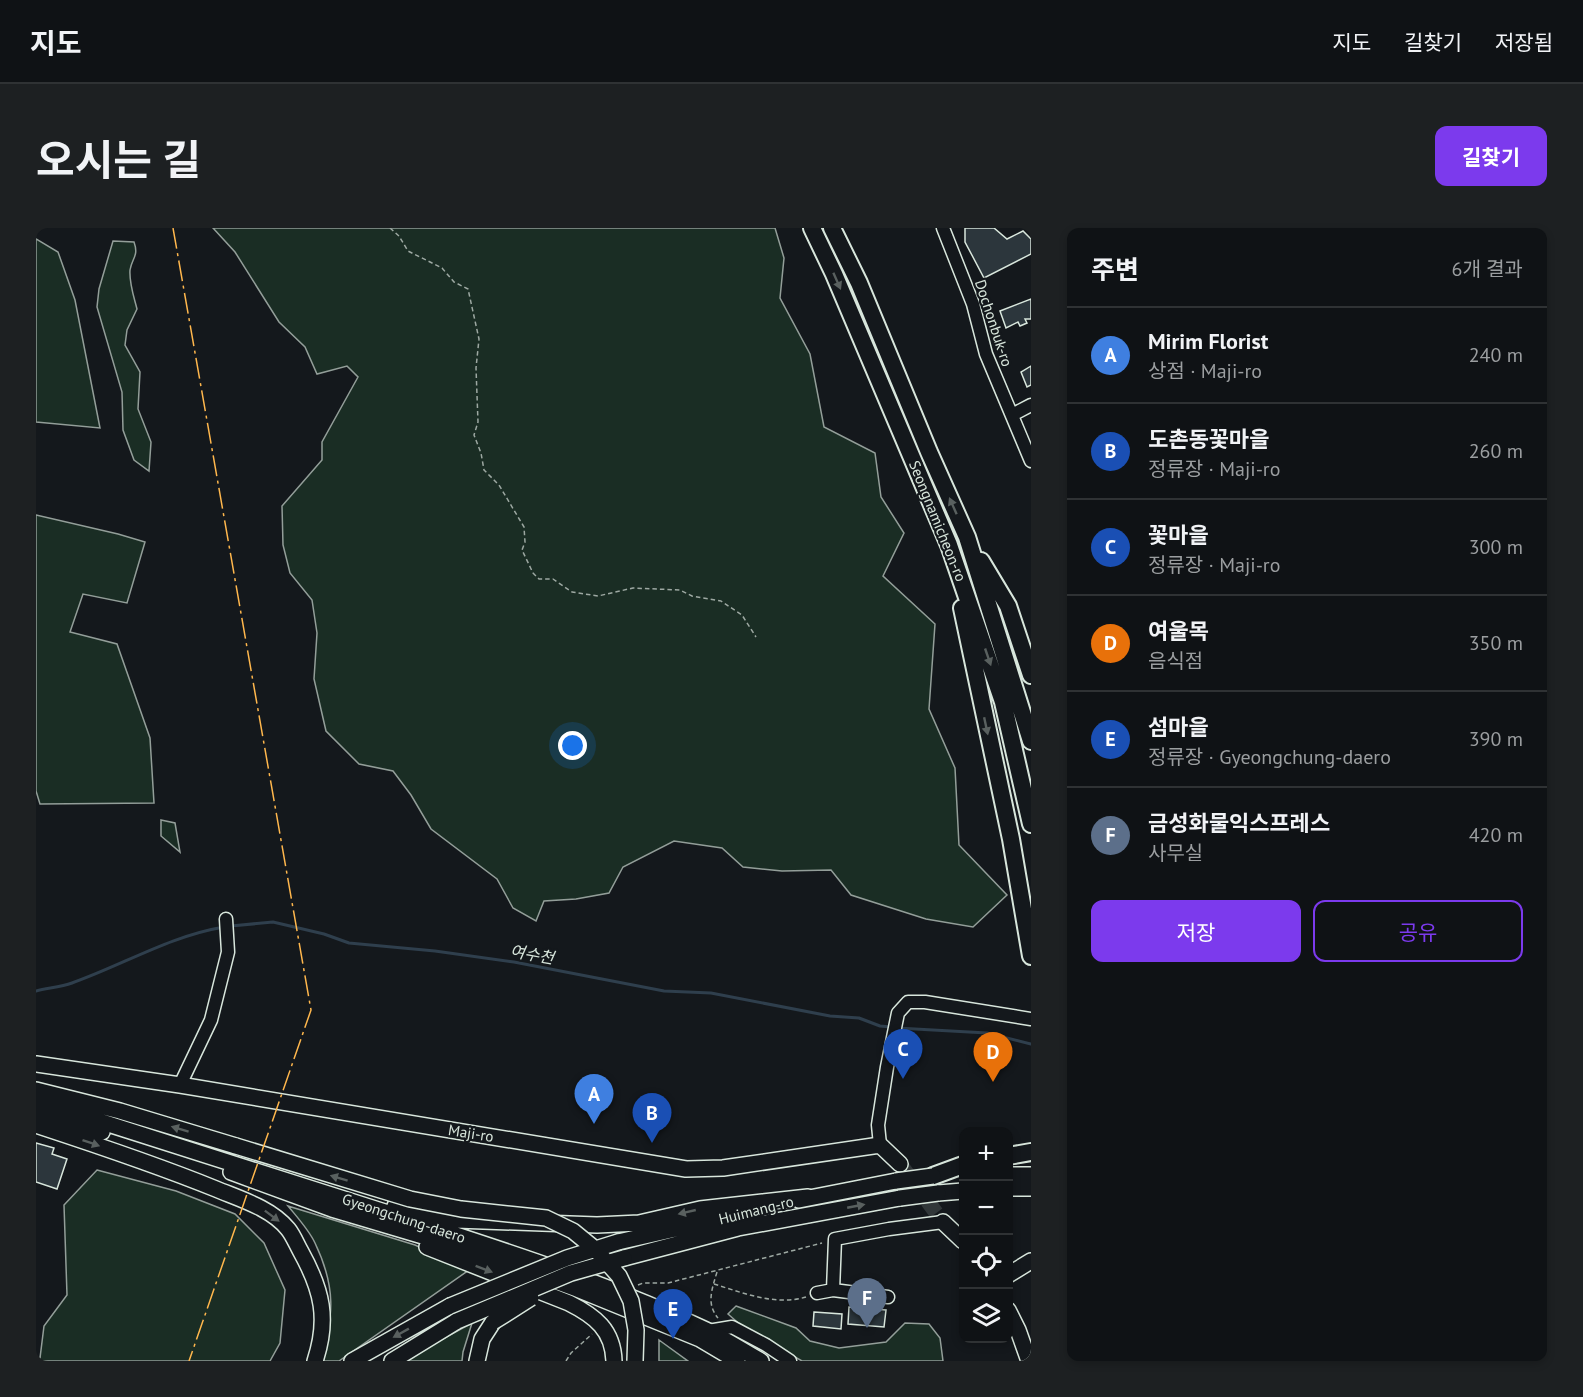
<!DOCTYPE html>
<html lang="ko">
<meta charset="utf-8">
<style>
:root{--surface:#0f1215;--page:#1d2022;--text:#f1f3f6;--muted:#9b9ea0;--line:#2f3234;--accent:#7c3aed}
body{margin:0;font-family:"PT Sans","Noto Sans KR",sans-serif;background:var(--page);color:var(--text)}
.controls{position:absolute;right:18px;bottom:18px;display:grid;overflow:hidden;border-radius:12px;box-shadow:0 3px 9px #0003}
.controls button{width:54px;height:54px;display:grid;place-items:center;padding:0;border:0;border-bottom:2px solid var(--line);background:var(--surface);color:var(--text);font:30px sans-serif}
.you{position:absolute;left:537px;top:518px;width:21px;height:21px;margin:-15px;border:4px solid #fff;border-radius:50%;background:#1a73e8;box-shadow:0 0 0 9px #1a73e833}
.badge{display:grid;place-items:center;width:39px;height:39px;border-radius:50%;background:var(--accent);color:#fff;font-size:20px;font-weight:700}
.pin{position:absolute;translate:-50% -50px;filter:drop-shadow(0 2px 3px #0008)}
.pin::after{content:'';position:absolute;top:32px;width:21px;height:18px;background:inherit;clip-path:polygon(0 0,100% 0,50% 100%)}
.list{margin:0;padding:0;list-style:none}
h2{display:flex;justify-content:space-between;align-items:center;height:78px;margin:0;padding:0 24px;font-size:26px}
h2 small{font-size:20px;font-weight:400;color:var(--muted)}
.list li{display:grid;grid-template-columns:39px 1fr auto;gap:18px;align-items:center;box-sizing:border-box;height:96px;padding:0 24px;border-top:2px solid var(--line)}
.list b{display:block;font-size:22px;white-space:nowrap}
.list p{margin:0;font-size:20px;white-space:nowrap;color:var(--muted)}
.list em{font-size:20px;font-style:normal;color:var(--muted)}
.actions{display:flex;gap:12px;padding:18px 24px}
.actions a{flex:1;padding:14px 0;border:2px solid var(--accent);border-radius:12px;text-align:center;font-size:21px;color:var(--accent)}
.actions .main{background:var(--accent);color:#fff}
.icon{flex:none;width:33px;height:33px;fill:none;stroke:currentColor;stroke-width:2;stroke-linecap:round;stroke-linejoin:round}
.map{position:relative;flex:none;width:995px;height:1133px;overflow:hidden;border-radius:12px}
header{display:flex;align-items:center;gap:36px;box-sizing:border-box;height:84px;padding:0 30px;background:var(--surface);border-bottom:2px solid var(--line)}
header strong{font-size:28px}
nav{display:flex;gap:33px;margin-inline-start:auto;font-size:21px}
.intro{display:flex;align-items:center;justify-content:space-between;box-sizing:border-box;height:144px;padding:0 36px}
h1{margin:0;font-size:42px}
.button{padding:15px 27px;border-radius:12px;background:var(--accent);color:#fff;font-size:21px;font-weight:700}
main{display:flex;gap:36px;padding:0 36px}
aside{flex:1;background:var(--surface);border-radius:12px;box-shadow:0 3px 9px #0003}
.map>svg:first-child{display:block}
.green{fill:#1a2d24;stroke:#939e99;stroke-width:1.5}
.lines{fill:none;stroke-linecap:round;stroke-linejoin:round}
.stream{stroke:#2f3f4d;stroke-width:3}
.building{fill:#2c363c;stroke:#d8e6dc;stroke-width:1.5}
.major-tunnel{stroke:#313739;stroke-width:15;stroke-dasharray:15 8;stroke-linecap:butt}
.minor-casing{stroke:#d8e6dc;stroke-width:15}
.major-casing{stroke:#d8e6dc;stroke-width:18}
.highway-casing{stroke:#d8e6dc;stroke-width:20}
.path{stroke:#9da8a2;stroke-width:1.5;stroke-dasharray:4.5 3;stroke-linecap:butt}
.minor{stroke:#14181c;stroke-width:12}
.major{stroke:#14181c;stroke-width:15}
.highway{stroke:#14181c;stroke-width:16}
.major-bridge-casing{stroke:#d8e6dc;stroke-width:18;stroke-linecap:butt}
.major-bridge{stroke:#14181c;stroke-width:15}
.power{stroke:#ffb74d;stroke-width:1.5;stroke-dasharray:21 4.5 3 4.5;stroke-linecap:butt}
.oneway{fill:#59605f}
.labels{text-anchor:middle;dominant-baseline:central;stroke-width:4.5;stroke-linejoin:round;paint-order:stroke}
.street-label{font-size:15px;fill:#d8e6dc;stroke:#14181c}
.water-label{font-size:16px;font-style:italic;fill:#d8e6dc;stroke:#14181c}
</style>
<header>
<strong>지도</strong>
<nav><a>지도</a><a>길찾기</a><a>저장됨</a></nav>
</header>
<div class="intro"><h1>오시는 길</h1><a class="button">길찾기</a></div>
<main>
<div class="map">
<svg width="995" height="1133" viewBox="0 0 995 1133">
<rect width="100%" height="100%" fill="#14181c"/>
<path class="green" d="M177,0h562l9,30 -4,40 30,56 14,73 51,26 6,44 23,36 -21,43 52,48 -6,85 26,59 4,77 48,50 -34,32 -47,-8 -75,-24 -20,-25 -49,1 -39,-4 -21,-19 -48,-7 -51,26 -14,26 -33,6 -32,2 -8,20 -23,-13 -16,-29 -66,-50 -20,-34 -18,-24 -34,-7 -33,-33 -12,-52 3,-46 -5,-33 -22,-27 -7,-28 -1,-39 40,-46v-18l36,-65 -11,-11 -30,8 -12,-27 -26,-25 -44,-70z
M0,11l22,13 17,48 25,128 -64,-6z
M77,13l21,1c5,14 -2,16 -4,28 -1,13 4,27 7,39l-10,21 -2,15 15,27 -2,37 13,33 -2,29 -15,-11 -11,-30 -1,-38 -25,-85 2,-18z
M0,287l82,19 27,8 -18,61 -44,-9 -13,38 47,12 33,94 4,65 -114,1 -4,-13z
M125,592l14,3 5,29 -19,-16z
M61,942l79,21 59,23 29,29 21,47 -5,53 -10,18h-234l4,-3 4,-32 23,-31 -3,-90z
M252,978l127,39 54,25 -130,91h-18c13,-46 15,-74 -6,-118 -6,-13 -18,-26 -27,-37z
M700,1078l60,22 14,13 29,7 47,-6 19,-19 24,1 11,14 3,23h-141l-58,-33 -16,-14z
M436,1095l-9,29 -1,9h-60z
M623,1112l29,21h-29z"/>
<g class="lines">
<path class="stream" d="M195,698l42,-4 51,12 25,9 86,8 79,11 150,29 47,2 119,23 29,2 21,8 11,1
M0,763c12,-3 25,-4 36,-8 51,-18 98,-47 152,-56
M861,800l90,5 44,11"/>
</g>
<path class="building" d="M929,0h29l13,11 16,-8 8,8v15l-47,24 -19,-36z
M995,71v20h-6l2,4 -7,3 -2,-4 -12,6 -6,-17z
M995,138v19l-4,2 -6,-15z
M0,915l18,5 -2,6 15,5 -10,30 -21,-7z
M813,1079l37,3 -2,17 -36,-3z
M778,1084l28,2 -1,15 -28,-3z"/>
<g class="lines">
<path class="major-tunnel" d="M864,936l43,58"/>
<g class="minor-casing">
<path id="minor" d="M907,0l30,76 13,50 45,107
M976,187l19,-10
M144,857l31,-65 17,-68 -2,-33
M844,917l-2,-20 9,-58 11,-54 10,-11h17l106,17
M797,1062l55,7
M781,1065l16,-3 2,-51 54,-10 54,-7
M672,1103l24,-4 34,18 24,16"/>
</g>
<g class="major-casing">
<path id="major" d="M0,836l144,21 506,84 37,-1 157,-23 20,19
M0,862l84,21 116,35
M0,873c119,37 237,75 355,113 106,34 214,68 315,116 19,9 37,21 55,31
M0,884l66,20
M0,897c61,20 121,40 180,64 24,10 55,19 72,40 5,6 9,16 13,23 21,38 28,67 14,109
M195,944l101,37 148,44 97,36 123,50 37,22
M972,947h23
M972,960h23
M902,965l25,-2
M763,972l97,-19
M359,978l61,14 141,5 42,-2 61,-14 108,-12
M907,994l20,19
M582,1014l137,-31
M391,1019l142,56c26,13 44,27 45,58
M588,1030l114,-30 162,-30
M972,1047l23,-14
M972,1082l10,20 11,31
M316,1133l98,-55
M356,1133l65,-40
M441,1133l5,-22 11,-17"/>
</g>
<g class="highway-casing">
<path id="highway" d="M776,0l22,46 115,271 54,157 28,122
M796,0l27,55 70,169 38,85 64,204
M945,333l27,45 23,69
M926,380l49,231 20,117
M972,928l23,-4
M897,948l30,-11"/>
</g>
<path class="path" d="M354,0l9,8 9,15 34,17 12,14 14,7 11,50 -3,29 2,54 -4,13 7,18 3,17 15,15 25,42 1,15 -3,8 11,23 6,6h14l19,13 26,4 35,-8 47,2 12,6 29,5 21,14 14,22
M990,0l5,4
M681,1044c-5,17 -11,32 1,46
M678,1056c29,9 62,22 92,13
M602,1057l5,-2h25l154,-40
M530,1133l5,-8 21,-19"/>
<use href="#minor" class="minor"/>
<use href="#major" class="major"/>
<use href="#highway" class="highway"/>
<g class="major-bridge-casing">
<path id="major-bridge" d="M200,918l174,53 51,10 85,9 27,13 22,18 24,27 12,25 5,29 -1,31
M860,953l37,-5
M864,970l38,-5
M414,1078l117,-48 51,-16
M421,1093l114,-48 53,-15
M457,1094l38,-24"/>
</g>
<use href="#major-bridge" class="major-bridge"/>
<path class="power" d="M137,0l138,782 -122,351"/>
</g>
<defs><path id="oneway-solid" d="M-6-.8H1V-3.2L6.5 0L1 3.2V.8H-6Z" transform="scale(1.5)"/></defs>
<g class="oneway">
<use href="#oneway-solid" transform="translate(801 53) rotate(66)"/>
<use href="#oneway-solid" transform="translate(917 278) rotate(-114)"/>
<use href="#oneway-solid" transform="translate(952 429) rotate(71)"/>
<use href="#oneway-solid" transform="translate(950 498) rotate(78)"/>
<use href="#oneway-solid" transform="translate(144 901) rotate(-163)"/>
<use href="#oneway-solid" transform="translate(55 915) rotate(19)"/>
<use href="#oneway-solid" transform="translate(303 950) rotate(-163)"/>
<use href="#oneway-solid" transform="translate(820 978) rotate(-11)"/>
<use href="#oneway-solid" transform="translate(651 984) rotate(167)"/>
<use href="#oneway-solid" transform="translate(236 988) rotate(37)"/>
<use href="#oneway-solid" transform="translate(448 1041) rotate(21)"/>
<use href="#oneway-solid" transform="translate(365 1105) rotate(151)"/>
</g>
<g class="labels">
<g class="street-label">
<text transform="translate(958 95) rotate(72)">Dochonbuk-ro</text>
<text transform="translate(902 293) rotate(68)">Seongnamicheon-ro</text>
<text transform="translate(435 905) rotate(9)">Maji-ro</text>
<text transform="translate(720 982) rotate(-14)">Huimang-ro</text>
<text transform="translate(368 990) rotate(18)">Gyeongchung-daero</text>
</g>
<g class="water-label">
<text transform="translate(496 726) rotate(10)">여수천</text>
</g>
</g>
</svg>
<div class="controls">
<button>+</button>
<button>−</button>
<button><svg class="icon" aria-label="locate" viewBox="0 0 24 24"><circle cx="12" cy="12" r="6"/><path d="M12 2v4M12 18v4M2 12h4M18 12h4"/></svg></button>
<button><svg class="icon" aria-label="layers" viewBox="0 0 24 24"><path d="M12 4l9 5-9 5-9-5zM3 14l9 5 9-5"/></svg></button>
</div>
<div class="you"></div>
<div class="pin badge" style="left:558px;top:896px;background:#3f7fe0">A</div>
<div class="pin badge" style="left:616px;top:915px;background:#1a4fb4">B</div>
<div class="pin badge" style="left:867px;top:851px;background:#1a4fb4">C</div>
<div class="pin badge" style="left:957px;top:854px;background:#e8710a">D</div>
<div class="pin badge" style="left:637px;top:1111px;background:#1a4fb4">E</div>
<div class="pin badge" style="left:831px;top:1100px;background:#5c6f8a">F</div>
</div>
<aside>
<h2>주변<small>6개 결과</small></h2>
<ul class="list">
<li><span class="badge" style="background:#3f7fe0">A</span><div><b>Mirim Florist</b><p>상점 · Maji-ro</p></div><em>240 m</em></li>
<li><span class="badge" style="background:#1a4fb4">B</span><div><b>도촌동꽃마을</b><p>정류장 · Maji-ro</p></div><em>260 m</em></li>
<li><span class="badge" style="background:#1a4fb4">C</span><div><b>꽃마을</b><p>정류장 · Maji-ro</p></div><em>300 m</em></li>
<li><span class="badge" style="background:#e8710a">D</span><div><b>여울목</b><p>음식점</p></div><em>350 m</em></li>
<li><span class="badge" style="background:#1a4fb4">E</span><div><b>섬마을</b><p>정류장 · Gyeongchung-daero</p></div><em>390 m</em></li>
<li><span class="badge" style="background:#5c6f8a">F</span><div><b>금성화물익스프레스</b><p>사무실</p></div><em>420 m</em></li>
</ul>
<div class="actions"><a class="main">저장</a><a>공유</a></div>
</aside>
</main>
